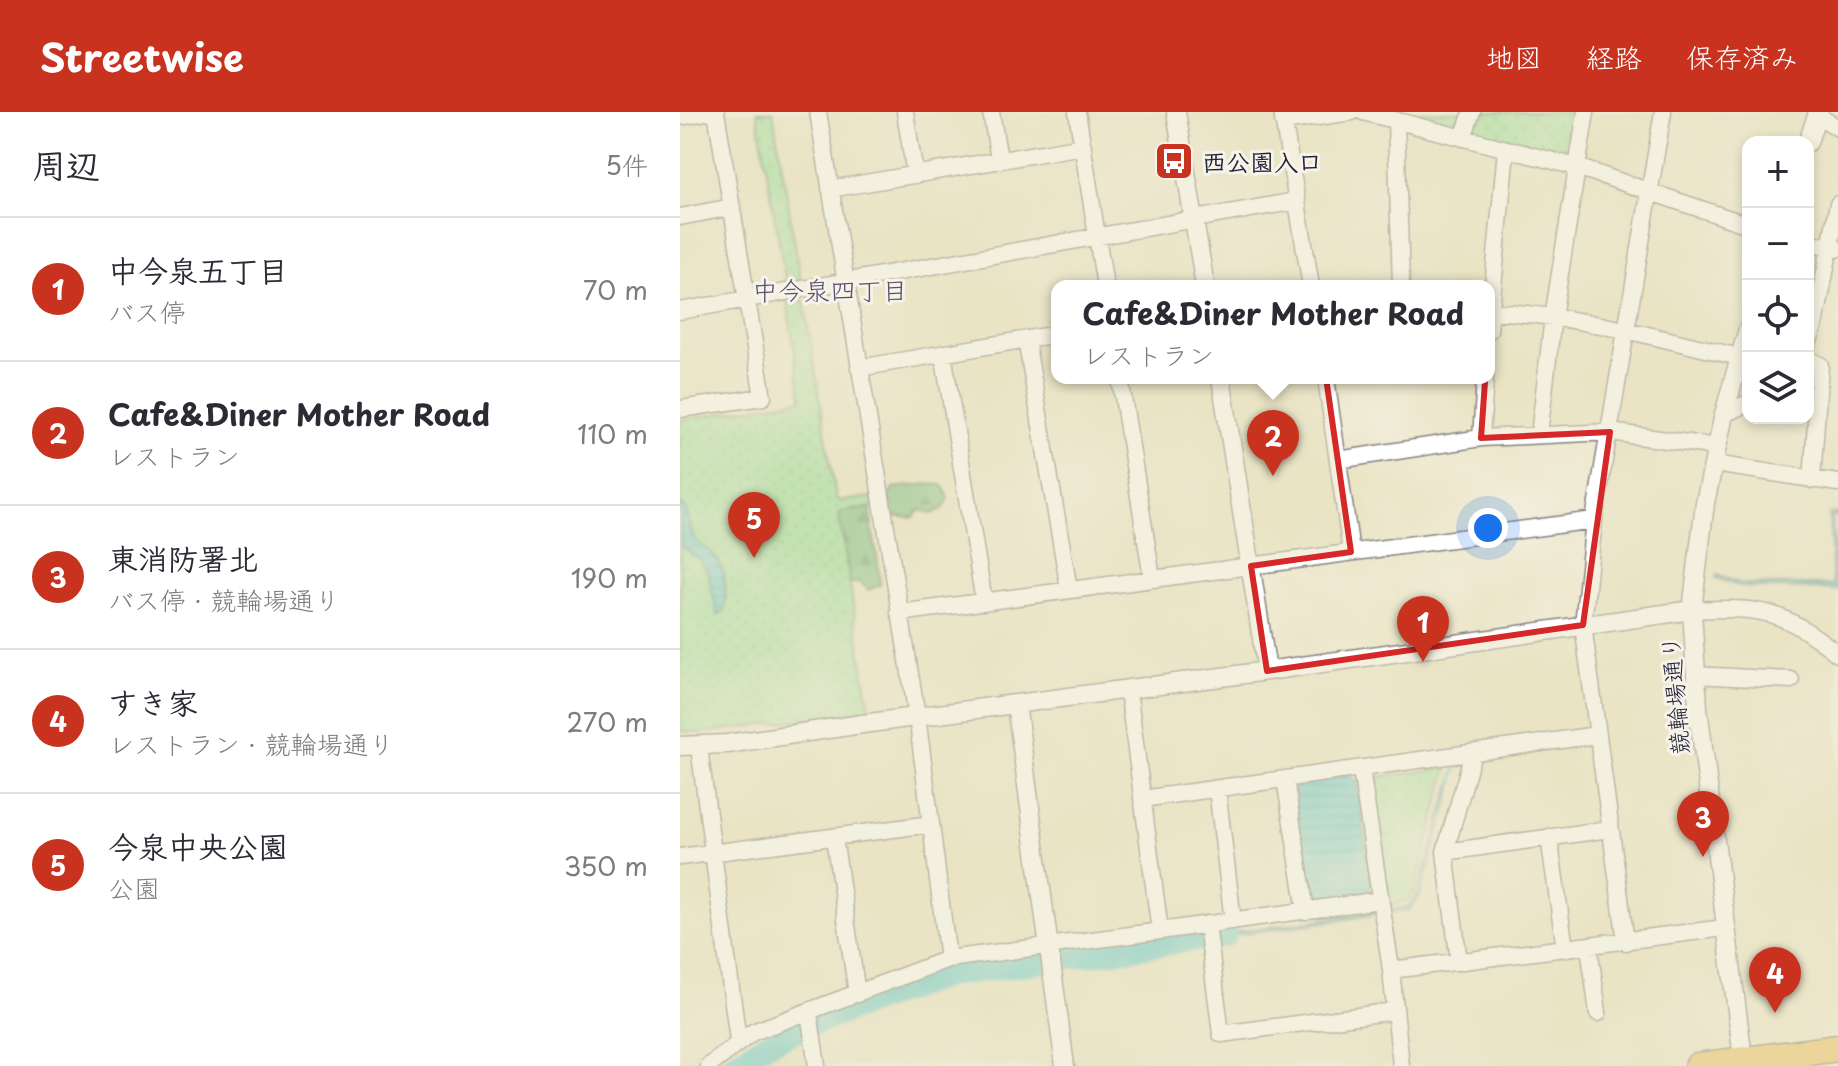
<!DOCTYPE html>
<html lang="ja">
<meta charset="utf-8">
<style>
:root{--surface:#fff;--page:#f2f2f3;--text:#2b2b33;--muted:#7c7c81;--line:#e1e1e2;--accent:#c8321e}
body{margin:0;font-family:"Playpen Sans","Klee One",sans-serif;background:var(--page);color:var(--text)}
.controls{position:absolute;right:24px;top:24px;display:grid;overflow:hidden;border-radius:16px;box-shadow:0 4px 12px #0003}
.controls button{width:72px;height:72px;display:grid;place-items:center;padding:0;border:0;border-bottom:2px solid var(--line);background:var(--surface);color:var(--text);font:40px sans-serif}
.you{position:absolute;left:808px;top:416px;width:28px;height:28px;margin:-20px;border:6px solid #fff;border-radius:50%;background:#1a73e8;box-shadow:0 0 0 12px #1a73e833}
.badge{display:grid;place-items:center;width:52px;height:52px;border-radius:50%;background:var(--accent);color:#fff;font-size:26px;font-weight:700}
.pin{position:absolute;translate:-50% -66px;filter:drop-shadow(0 2px 4px #0008)}
.pin::after{content:'';position:absolute;top:42px;width:28px;height:24px;background:inherit;clip-path:polygon(0 0,100% 0,50% 100%)}
.popup{position:absolute;left:371px;top:168px;width:444px;height:104px;box-sizing:border-box;display:grid;place-content:center;border-radius:16px;background:var(--surface);filter:drop-shadow(0 2px 6px #0005);font-size:26px;white-space:nowrap;color:var(--muted)}
.popup b{font-size:30px;color:var(--text)}
.popup::after{content:'';position:absolute;left:50%;top:100%;margin-left:-16px;border:16px solid transparent;border-top-color:var(--surface)}
.list{margin:0;padding:0;list-style:none}
h2{display:flex;justify-content:space-between;align-items:center;height:104px;margin:0;padding:0 32px;font-size:34px}
h2 small{font-size:26px;font-weight:400;color:var(--muted)}
.list li{display:grid;grid-template-columns:52px 1fr auto;gap:24px;align-items:center;box-sizing:border-box;height:144px;padding:0 32px;border-top:2px solid var(--line)}
.list b{display:block;font-size:30px;white-space:nowrap}
.list p{margin:0;font-size:26px;white-space:nowrap;color:var(--muted)}
.list em{font-size:26px;font-style:normal;color:var(--muted)}
.icon{flex:none;width:44px;height:44px;fill:none;stroke:currentColor;stroke-width:2;stroke-linecap:round;stroke-linejoin:round}
.map{position:relative;flex:none;width:1158px;height:954px;overflow:hidden}
header{display:flex;align-items:center;gap:48px;box-sizing:border-box;height:112px;padding:0 40px;background:var(--accent);color:#fff}
header strong{font-size:38px}
nav{display:flex;gap:44px;margin-inline-start:auto;font-size:28px}
main{display:flex}
aside{flex:1;background:var(--surface)}
.map>svg:first-child{display:block}
.forest{fill:url(#forest-firs);stroke:#4d705e;stroke-width:2}
.cemetery{fill:url(#cemetery-stones);stroke:#5c806a;stroke-width:2}
.park{fill:url(#park-dots);stroke:#5c806a;stroke-width:2}
.water{fill:url(#water-rules);stroke:#3f7685;stroke-width:2}
.lines{fill:none;stroke-linecap:round;stroke-linejoin:round}
.stream{stroke:#5cc9cf;stroke-width:4}
.river{stroke:#5cc9cf;stroke-width:24}
.minor-casing{stroke:#868380;stroke-width:19}
.tertiary-casing{stroke:#868380;stroke-width:21}
.trunk-casing{stroke:#868380;stroke-width:29}
.minor{stroke:#fff;stroke-width:16}
.tertiary{stroke:#fff;stroke-width:18}
.trunk{stroke:#f0c369;stroke-width:26}
.marked{fill:none;stroke:#d62828;stroke-width:6;stroke-linejoin:round}
.labels{text-anchor:middle;dominant-baseline:central;stroke-width:6;stroke-linejoin:round;paint-order:stroke}
.poi-label{font-size:24px;font-weight:bold;fill:#22223b;stroke:#f7f3e8;text-anchor:start}
.street-label{font-size:24px;fill:#22223b;stroke:#f7f3e8}
.neighbourhood-label{font-size:26px;fill:#575074;stroke:#f7f3e8}
</style>
<header>
<strong>Streetwise</strong>
<nav><a>地図</a><a>経路</a><a>保存済み</a></nav>
</header>
<main>
<aside>
<h2>周辺<small>5件</small></h2>
<ul class="list">
<li><span class="badge">1</span><div><b>中今泉五丁目</b><p>バス停</p></div><em>70 m</em></li>
<li><span class="badge">2</span><div><b>Cafe&amp;Diner Mother Road</b><p>レストラン</p></div><em>110 m</em></li>
<li><span class="badge">3</span><div><b>東消防署北</b><p>バス停 · 競輪場通り</p></div><em>190 m</em></li>
<li><span class="badge">4</span><div><b>すき家</b><p>レストラン · 競輪場通り</p></div><em>270 m</em></li>
<li><span class="badge">5</span><div><b>今泉中央公園</b><p>公園</p></div><em>350 m</em></li>
</ul>
</aside>
<div class="map">
<svg width="1158" height="954" viewBox="0 0 1158 954">
<defs>
<pattern id="forest-firs" width="22" height="20" patternUnits="userSpaceOnUse" patternTransform="scale(2)"><rect width="22" height="20" fill="#78be82"/><path d="M5 1l3.5 6h-7zM16 11l3.5 6h-7z" fill="#629a6c"/></pattern>
<pattern id="cemetery-stones" width="16" height="16" patternUnits="userSpaceOnUse" patternTransform="scale(2)"><rect width="16" height="16" fill="#95df9a"/><path d="M2 7V4a2 2 0 0 1 4 0v3zM10 15v-3a2 2 0 0 1 4 0v3z" fill="#80bf86"/></pattern>
<pattern id="park-dots" width="8" height="8" patternUnits="userSpaceOnUse" patternTransform="scale(2)"><rect width="8" height="8" fill="#95df9a"/><path d="M2 2h.1M6 6h.1" fill="none" stroke="#80bf86" stroke-width="1.8" stroke-linecap="round"/></pattern>
<pattern id="water-rules" width="6" height="5" patternUnits="userSpaceOnUse" patternTransform="scale(2)"><rect width="6" height="5" fill="#5cc9cf"/><path d="M0 2.5h6" fill="none" stroke="#50acb3"/></pattern>
</defs>
<rect width="100%" height="100%" fill="#f7f3e8"/>
<filter id="ink" filterUnits="userSpaceOnUse"><feTurbulence type="fractalNoise" baseFrequency=".0125" numOctaves="2"/><feDisplacementMap in="SourceGraphic" scale="16" xChannelSelector="R" yChannelSelector="G"/><feConvolveMatrix kernelMatrix="1 2 1 2 8 2 1 2 1" color-interpolation-filters="sRGB"/></filter>
<filter id="wash" filterUnits="userSpaceOnUse"><feTurbulence type="fractalNoise" baseFrequency=".006" numOctaves="4" result="noise"/><feDisplacementMap in="SourceGraphic" scale="32" xChannelSelector="R" yChannelSelector="G"/><feGaussianBlur stdDeviation="1.8" result="paint"/><feColorMatrix in="noise" values="0 0 0 0 0 0 0 0 0 0 0 0 0 0 0 0 0 1.4 0 .05"/><feComposite in="paint" operator="in"/></filter>
<g filter="url(#wash)">
<rect width="100%" height="100%" fill="#eae4c5"/>
<path class="forest" d="M248,372l15,1 6,13 -5,10 -12,6 -12,-4 -7,8 -23,-2 -3,-16 6,-12z
M191,396c-1,26 9,50 9,77l-12,5 -7,-8 -11,1 -11,-67 2,-4z"/>
<path class="cemetery" d="M725,0h57l-7,16z"/>
<path class="park" d="M77,0h16l28,170 -15,2z
M796,0h103l-6,43 -8,5 -94,-25z
M124,188l32,198 4,3 33,-4 2,10 -34,5 -2,4 31,195 -169,22 -21,-2v-311l122,-21 -15,-96z
M768,656l-34,125 -8,8 -17,4 -17,-121 6,-7z"/>
<path class="water" d="M0,391c10,8 7,18 12,29 4,12 14,15 22,23 13,15 13,39 10,56l-6,4 -10,-41 -6,-12 -22,-18z
M1158,401v2l-6,2 6,73 -97,-3 -25,-9 1,-3 25,9 91,1 -4,-71z
M669,663l8,6 15,104 -7,10 -47,6 -8,-7 -17,-102 8,-10z
M772,668h3l-35,117 -11,13 -184,26v-3l182,-26 10,-12z
M347,850v5l-74,9 -128,46 -1,-3 129,-45z"/>
<g class="lines">
<path class="stream" d="M772,671l7,-23"/>
<path class="river" d="M51,954c33,-25 73,-38 112,-53 37,-14 73,-28 111,-39l271,-39"/>
</g>
</g>
<g filter="url(#ink)">
<g class="lines">
<g class="minor-casing">
<path id="minor" d="M225,0l10,63
M311,0l8,47
M397,0l28,174
M602,0l29,174
M683,0l214,55 171,58
M1137,3l21,13
M0,5l26,-5
M716,9l5,165
M603,10l69,-10
M783,26l9,-26
M150,77l253,-43
M0,105l52,-10
M1128,130l29,7
M0,199l616,-110
M809,199c85,4 168,26 250,46
M809,218l17,-181
M346,227l43,250
M1128,231l7,-18 23,-121
M263,241l41,249
M1128,247l12,6 -8,115
M179,256l198,-34
M440,266l32,200
M646,266l25,174
M805,266l-4,60 129,-6 107,15
M0,297l83,-12 -47,-285
M1044,302l24,-11
M859,323l14,-118 33,-205
M658,348l143,-22
M1034,352l124,19
M1012,498c72,-3 88,-1 146,44
M219,501l695,-93
M1015,563l96,5
M19,635l39,294
M793,641l-28,99 165,-23
M681,657l30,201
M605,667l21,132
M537,677l16,132
M462,687l455,-64
M251,712l17,135
M154,725l23,157
M869,725l16,112
M765,740l14,110
M0,745l251,-33 -14,-108 -99,-604
M527,812l14,110 174,-23
M480,819l220,-31
M946,830l-43,-317 11,-105 69,-408
M909,834l9,67
M129,900l8,54
M29,954l44,-34 195,-73 212,-28 -32,-241
M721,954l-10,-96 334,-42"/>
</g>
<g class="tertiary-casing">
<path id="tertiary" d="M496,0l29,174
M1128,30l10,-30
M541,266l46,293
M336,592l49,362
M0,634l47,-2 135,-20 405,-53 425,-61
M1064,954l-46,-358 -6,-98 13,-107 19,-89 24,-85"/>
</g>
<g class="trunk-casing">
<path id="trunk" d="M1018,954l140,-18"/>
</g>
<use href="#minor" class="minor"/>
<use href="#tertiary" class="tertiary"/>
<use href="#trunk" class="trunk"/>
</g>
</g>
<path d="M0 0H1158V954H0ZM810,199l-9,127 129,-6 -27,193 -316,46 -16,-105 100,-14 -31,-216z" fill="#eae4c5" fill-opacity=".55" fill-rule="evenodd"/>
<path class="marked" d="M810,199l-9,127 129,-6 -27,193 -316,46 -16,-105 100,-14 -31,-216z"/>
<defs>
<g id="bus-square" transform="scale(2)"><rect x="-9" y="-9" width="18" height="18" rx="4" fill="#c8321e" stroke="#f7f3e8"/><path d="M-5-6H5V4H4V6H2V4H-2V6H-4V4H-5ZM-3.5-4V0h7V-4ZM-3.5 1.2v1.5H-2V1.2ZM2 1.2v1.5H3.5V1.2Z" fill="#fff"/></g>
</defs>
<g fill-rule="evenodd">
<use href="#bus-square" x="494" y="49"/>
</g>
<g class="labels">
<g class="poi-label">
<text x="522" y="49">西公園入口</text>
</g>
<g class="street-label">
<text transform="translate(994 583) rotate(-95)">競輪場通り</text>
</g>
<g class="neighbourhood-label">
<text x="150" y="177">中今泉四丁目</text>
</g>
</g>
</svg>
<div class="controls">
<button>+</button>
<button>−</button>
<button><svg class="icon" aria-label="locate" viewBox="0 0 24 24"><circle cx="12" cy="12" r="6"/><path d="M12 2v4M12 18v4M2 12h4M18 12h4"/></svg></button>
<button><svg class="icon" aria-label="layers" viewBox="0 0 24 24"><path d="M12 4l9 5-9 5-9-5zM3 14l9 5 9-5"/></svg></button>
</div>
<div class="you"></div>
<div class="pin badge" style="left:743px;top:550px">1</div>
<div class="pin badge" style="left:593px;top:364px">2</div>
<div class="popup"><b>Cafe&amp;Diner Mother Road</b>レストラン</div>
<div class="pin badge" style="left:1023px;top:745px">3</div>
<div class="pin badge" style="left:1095px;top:901px">4</div>
<div class="pin badge" style="left:74px;top:446px">5</div>
</div>
</main>
